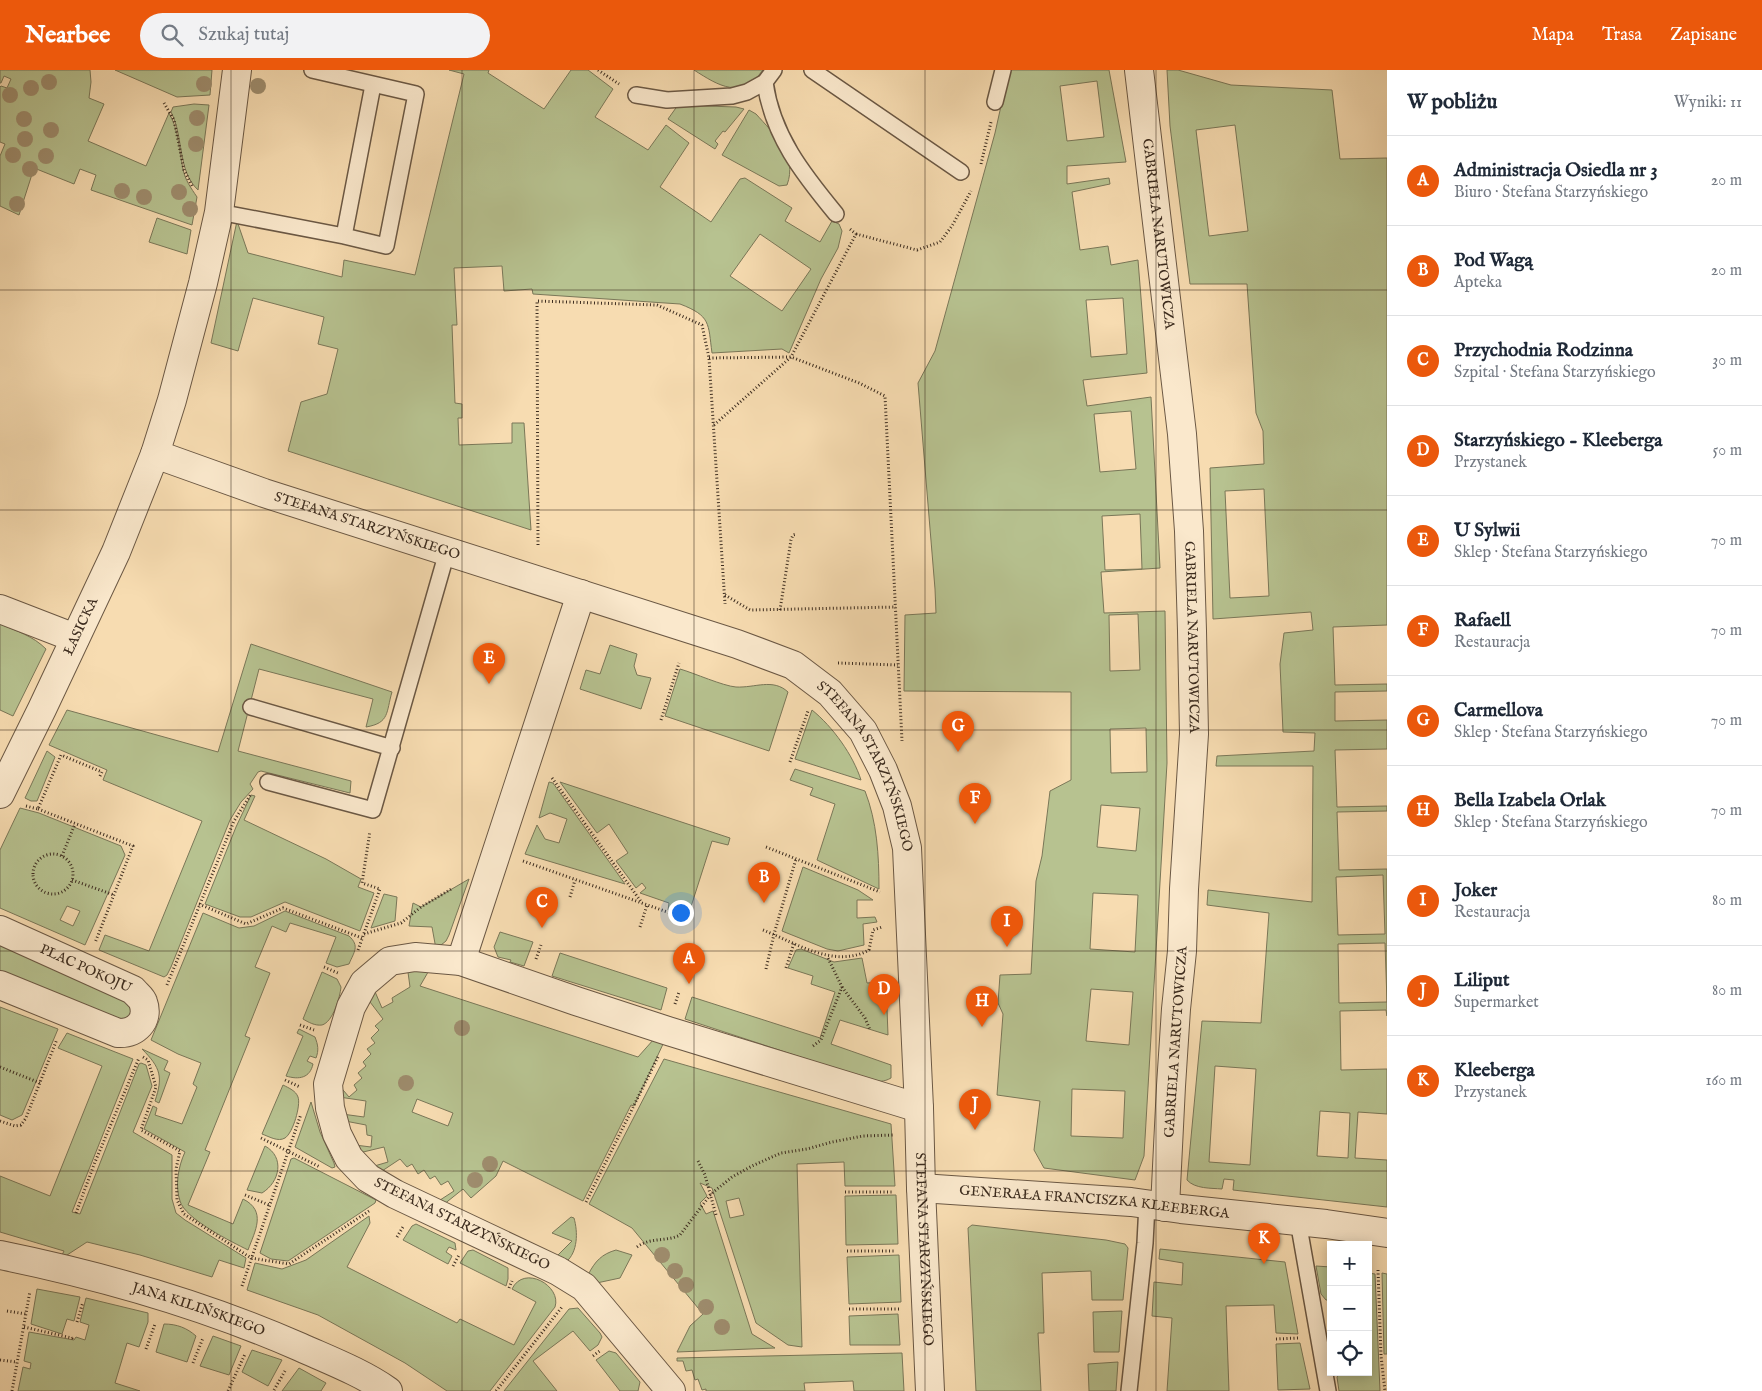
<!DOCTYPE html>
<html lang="pl">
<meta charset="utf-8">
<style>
:root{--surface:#fff;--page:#f2f2f3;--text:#1f2937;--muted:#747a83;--line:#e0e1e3;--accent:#ea580c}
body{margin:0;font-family:"IM FELL English",serif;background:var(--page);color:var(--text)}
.controls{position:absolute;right:15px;bottom:15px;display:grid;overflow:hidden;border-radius:0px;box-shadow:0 2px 12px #0003}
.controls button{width:45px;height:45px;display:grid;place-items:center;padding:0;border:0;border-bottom:1px solid var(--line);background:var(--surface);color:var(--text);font:25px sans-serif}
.you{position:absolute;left:680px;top:842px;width:18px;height:18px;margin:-12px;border:4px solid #fff;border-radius:50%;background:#1a73e8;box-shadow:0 0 0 8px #1a73e833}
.badge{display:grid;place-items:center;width:32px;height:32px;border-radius:50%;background:var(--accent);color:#fff;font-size:16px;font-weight:700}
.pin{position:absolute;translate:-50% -41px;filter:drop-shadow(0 1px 2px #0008)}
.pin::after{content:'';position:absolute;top:26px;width:18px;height:15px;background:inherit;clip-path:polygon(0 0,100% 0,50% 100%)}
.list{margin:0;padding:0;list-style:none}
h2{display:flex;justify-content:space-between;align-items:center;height:65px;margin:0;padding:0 20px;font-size:21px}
h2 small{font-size:16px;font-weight:400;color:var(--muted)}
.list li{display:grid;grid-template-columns:32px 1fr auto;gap:15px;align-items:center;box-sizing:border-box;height:90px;padding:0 20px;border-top:1px solid var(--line)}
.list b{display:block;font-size:19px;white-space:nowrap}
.list p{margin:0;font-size:16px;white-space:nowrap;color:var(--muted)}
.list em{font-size:16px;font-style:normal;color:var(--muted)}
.icon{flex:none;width:28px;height:28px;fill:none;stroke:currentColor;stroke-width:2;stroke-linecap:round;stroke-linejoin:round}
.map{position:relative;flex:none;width:1387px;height:1321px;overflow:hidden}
header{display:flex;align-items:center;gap:30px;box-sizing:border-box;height:70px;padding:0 25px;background:var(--accent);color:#fff}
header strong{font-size:24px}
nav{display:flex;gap:28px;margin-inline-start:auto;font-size:18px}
.search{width:350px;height:45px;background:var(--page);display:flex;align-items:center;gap:12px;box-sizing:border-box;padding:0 18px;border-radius:28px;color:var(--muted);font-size:19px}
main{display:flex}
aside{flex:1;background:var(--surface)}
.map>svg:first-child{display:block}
.green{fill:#b7c290;stroke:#7a7758;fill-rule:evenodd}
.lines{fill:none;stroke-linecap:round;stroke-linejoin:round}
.lane-casing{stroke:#6b5844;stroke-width:18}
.street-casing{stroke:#6b5844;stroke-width:30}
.path{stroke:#3c2c1f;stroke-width:3;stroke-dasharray:1 2.5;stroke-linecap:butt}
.lane{stroke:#fae8cc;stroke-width:15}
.street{stroke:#fae8cc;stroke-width:28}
.tree{fill:#9e8c6d}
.grid{fill:none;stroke:#3c2c1f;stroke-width:1;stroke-opacity:0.55}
.labels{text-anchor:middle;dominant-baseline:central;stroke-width:4.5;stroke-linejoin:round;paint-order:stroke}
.street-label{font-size:14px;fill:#3c2c1f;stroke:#fae8cc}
</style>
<header>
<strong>Nearbee</strong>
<div class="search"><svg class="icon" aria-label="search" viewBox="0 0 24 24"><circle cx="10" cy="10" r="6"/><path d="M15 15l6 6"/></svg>Szukaj tutaj</div>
<nav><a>Mapa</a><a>Trasa</a><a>Zapisane</a></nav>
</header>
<main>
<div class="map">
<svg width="1387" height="1321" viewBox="0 0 1387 1321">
<rect width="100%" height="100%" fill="#f7dcb1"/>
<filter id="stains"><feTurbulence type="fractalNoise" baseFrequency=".004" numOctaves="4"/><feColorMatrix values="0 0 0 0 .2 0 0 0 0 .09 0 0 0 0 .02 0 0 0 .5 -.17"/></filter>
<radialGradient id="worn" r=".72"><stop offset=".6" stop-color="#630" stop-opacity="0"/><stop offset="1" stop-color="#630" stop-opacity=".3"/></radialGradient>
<path class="green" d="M0,0h90l1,12 -2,16 15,6 -16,37 58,25 23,-53c10,17 10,37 14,56 2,11 8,19 14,28l-5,28 -101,-35 5,-15 -16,-6 -6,15 -40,-16 -15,47 -19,-9v-50l5,-12 -5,-2v-55l1,-1 6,2 4,-9 -7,-3 -3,7h-1z
M115,0h97l-2,25 -33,2z
M449,0h40l-1,3 56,36 27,-39h17l25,19 -18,28 53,33 18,-25 23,18 -29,44 51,35 29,-43 5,-1 47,30 -7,13 35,21 12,-21 7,3 3,7 -4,17 -17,31 -32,74 -7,-4 -70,4c-4,-30 -1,-37 -32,-49l-147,-10 -1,-5 -28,2 -2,-25 -48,2 3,57h-5l3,78 7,1v14h-4l1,27 53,-2v-20h12l7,107 -243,-79 13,-49 26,-8 11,-45 -20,-5 6,-27 -71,-19 -15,53 -27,-8 26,-122 11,32 94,24 2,-17 71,15 49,-201zM760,164l51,35 -29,42 -52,-35z
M694,0h69c-22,30 -44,16 -69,0z
M1009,0h100l17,92 -59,4v18l42,-6 1,6 -38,8 8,58 28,-4 3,19 27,-5 9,113 -64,7 4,26 64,-9 9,171 -59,4 3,41 61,-2 2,152 -23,393 -9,24 -91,-12 -10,-18 6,-49 -43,-6 6,-81 -5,-11 2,-28 31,-1 5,-93 6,-25 8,-65 21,-11v-88l-167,-1 1,-76 31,-2 -1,-24 -17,-206 17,-32 60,-218zM1097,11l7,56 -37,4 -7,-55zM1123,228l4,56 -36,3 -5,-57zM1131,341l5,58 -36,3 -6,-58zM1140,444l2,55 -37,1 -3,-54zM1138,544l2,56 -30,1 -1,-56zM1146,658l1,44 -36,1 -1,-44zM1101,735l39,3 -4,43 -39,-4zM1093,823l45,2 -3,57 -45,-3zM1091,919l42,3 -4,53 -43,-4zM1072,1019l53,2 -2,47 -52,-2z
M1167,0h11l53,15 101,5 8,69 47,-1v467l-54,2 2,58 52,-1v7l-52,1v29l52,-1v29l-52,1 2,57 50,-1v5l-50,1 2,58 48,-1v147l-1,-6 -46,1 1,59 46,-1v45l-29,-2 -3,46 32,2v47l-154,-17 1,-10 -10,-1 -2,10c-11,-1 -27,0 -35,-9l15,-159 59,2 8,-110 -62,-8 1,-15 104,12 1,-136h-97l1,-10 97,-5 1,-18 -32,-1 -3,-68 4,-31 29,-3 -2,-18 -98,7 -3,-151 54,-4 -1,-33 -7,-18 -9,-129h-57l-20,-158zM1235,55l13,106 -39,5 -13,-106zM1264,419l5,107 -39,2 -5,-107zM1383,805l2,59 -47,1 -2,-58zM1385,873l2,59 -48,1 -1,-59zM1215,996l41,3 -6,96 -41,-3zM1320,1041l30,2 -2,45 -31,-2z
M194,34l15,1 -11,85c-21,-20 -14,-53 -27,-78l2,-5z
M678,35l58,2 8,2 -19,23 -2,-1 -8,10 3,3 -3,5 -47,-30z
M749,40l7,4c18,20 42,42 31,71l-8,1 -57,-31z
M157,148l34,12 -4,24 -38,-12z
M0,554c17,7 33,12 46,25l-33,67 -13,-6z
M251,574l141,48c-6,20 -2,31 -26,35l7,-28 -114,-30 -21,82 113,30 -1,12 -89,-22 -3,1 -8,12 3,5 -12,13 -11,18 -59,147 -4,8 -3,2 -65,-27 6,-15 44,16 53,-130 -99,-41 4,-10 -58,-25 18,-35 151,42z
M610,575l27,9 -3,12 3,9 14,3 -10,31 -61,-20 6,-19 14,4z
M680,599c14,4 43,17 56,18 19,1 37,-9 52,5l-19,59 -104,-35z
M812,640c21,17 41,45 49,70l-66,-21z
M47,681l8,6 -18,44h-6l-6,-3z
M795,699l70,22c12,31 14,64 14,98l-62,-29 18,-56 -25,-9 3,-7 -23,-8z
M549,712l4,1 72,101 -100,-30 12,-29 8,14 14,4 8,-24 -17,-6 -11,5z
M560,712l170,56 -2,7 -16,-4 -24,75 -20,-6 1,-7 -29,-10 6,-5 -4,-5 -6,5 -20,-27 12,-8 -19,-29 -12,9z
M251,725l4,1 -11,24 82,39 35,20 -3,8 16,6 -14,38 -75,-29 -34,15h-11l-35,-13 31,-77z
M20,738l19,5 82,33 4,9 -40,90 -85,-37v-58zM67,836l13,5 -7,15 -13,-6z
M803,797l55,23 15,10h-16v18l18,-1 2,5 -14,2 1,21 -26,6 -11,-2 -45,-18z
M469,809l-20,56 -3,6 -10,8 -4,-22 -23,-1 4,-23 8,4z
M384,824l13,3 -2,24 -24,7z
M285,841l64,25c11,10 5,16 0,28l-12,3 -11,-4 10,-26 -46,-14 -4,9 -14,-6 -17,41 15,6 -25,63 5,2 -45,112 5,2 -22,53 45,19 10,-25c24,12 12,32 5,51 -16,-8 -63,-31 -68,-49 -5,-15 -2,-34 5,-49l-41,-23 9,-23 4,2 -2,7 27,9 15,-37 -4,-3 8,-21 -23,-9 -27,-14 52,-127 36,15 15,-2z
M500,862l33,10 -9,24 -14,-4 1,-2 -13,-3 -4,-10z
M0,873l126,55 7,15 -8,13 -125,-48z
M801,879l33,13 28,-4 5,25 19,-1 2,53 -48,-15 -9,24 60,21v13c-7,4 -13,4 -21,2l-185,-61 7,-22 128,41 15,-46 -24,-8 2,-8 -25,-8 8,-18z
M560,883l107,35 -6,22 -109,-34z
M407,895l24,2 -11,19 218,71 16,-18 10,3 -30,64 -3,-1 -48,96 -80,-40 -7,15 -25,22 -8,-9 -20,16 -6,-3 17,-11 -6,-10 -7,4 -6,-9 -5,3 -6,-9 -6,4 -6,-10 -5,3 -7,-8 -21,14 -8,-6 17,-5 -4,-15 -25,6 -4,-8 16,2 1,-11 -5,-1 -1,-10 -21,-4 -3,-7 22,3 2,-16 -27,-4 -1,-13 11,13 8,-7 -3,-5 8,-7 -4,-5 8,-7 -3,-4 8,-8 -4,-5 8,-6 -4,-5 8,-8 -4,-4 8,-7 -16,-21 6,-11 9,21 11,-6 -1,-4 18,-11zM417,1029l36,14 -5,13 -36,-14z
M322,902l15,7 4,8c-1,10 -8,35 -19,38 -7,1 -14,-3 -19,-6z
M0,937l58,22 -36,86 -10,5 -12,-5z
M299,959l16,8c3,8 4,13 1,21l-6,-2 -3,5 6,3c-3,14 -14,16 -27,12l17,-40 -6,-3z
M67,963l66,26 -61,153 8,2 59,-150 2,-1 5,2 6,21 -19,46 39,23v44l4,14 9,7 61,38 -2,10 -25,-8 -7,17 -72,-22 -53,-13 -23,15h-3l3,-6 -64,-19v-56l50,20 52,-130 -44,-18z
M142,979l26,12 -4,9 6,3 -11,30 -4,-2c8,-24 6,-33 -13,-52z
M664,989l227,65 4,62h-50l-1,-24 -47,2 5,183 -14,-2 -32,-22 -44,-135 -12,-5 7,13 -7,7 6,11 7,-3 39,123 23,14 -98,4 13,-26 13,-12 -71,-86 -43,-24zM739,1128l5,17 -14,3 -4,-17z
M283,1015c6,3 13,6 15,12 3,8 -5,36 -13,41 -7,4 -15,-1 -23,-4z
M311,1032l9,30 14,31 1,4 -3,1 -37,-21z
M265,1076c20,11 15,36 -3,47l-15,-3z
M294,1088l82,42 -1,3 -87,58 -17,-2 -11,-6 31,-94z
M896,1125l2,49 -52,1 -1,-49z
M369,1146l1,7 -23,44 110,56 3,-4 54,26 22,-43 -24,-13c12,-25 50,-3 43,18l-65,84h-43l-42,-28 -87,-48 -71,-25 8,-27 27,6 24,-9z
M571,1147l3,1c4,14 4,34 -8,44l-14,-1 20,-20 -20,-8z
M416,1154l39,19 1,7 -7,-3 -3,5 6,4 -4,8 -45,-24 9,-14z
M972,1155l134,15 19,4 3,4 -5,52h-31l-1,-29 -49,2 2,60h-6l3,58h-65l-8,-163z
M1160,1179l125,13 13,72 -22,-1 -2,-28 -48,1 3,85h-62l5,-73 -20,-2 2,-34 28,3 1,-22 -24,-4z
M473,1180l35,18v11l-2,7 -46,-23 8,-12z
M616,1180l16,5 -12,23 -28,6 -4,-9c7,-14 14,-21 28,-25z
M899,1185l2,47 -52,2 -2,-47z
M1316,1196l15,1v33h-5l-5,-6z
M1368,1203l7,1 5,117h-41l-2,-14 3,-4 28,-1z
M1382,1203l5,1v80h-3z
M37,1219l43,8 -6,24 -7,-2 -5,15 -31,-10z
M86,1228l62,15v9l-9,25 -12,-4 -12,40 25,8h-122l5,-24 7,2 1,-6 -7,-2 5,-29 45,8 2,-3 9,3 4,-15 -9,-3z
M578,1238l22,25 2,4 -4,8 -8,6 -17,-20 -40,30 24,30h-53l65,-82z
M1122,1241l-3,41h-25l-1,-40z
M898,1244l2,31h-50l-1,-29z
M164,1254c13,0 23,4 32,12l-9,26 -31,-10z
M213,1266l28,10 -12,29 -29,-9z
M1300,1273l10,46 -32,1 -2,-46z
M252,1280l30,10 -14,26 -26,-14z
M609,1281l7,2 24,29 -2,9h-18l-24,-31z
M902,1283l2,38h-50l-1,-10 -49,2 1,8h-99v-2l-4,1 -4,-11 -3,1 -3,-10 -6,1 -3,-10h-6v-3z
M1118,1292l-2,29h-27l-1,-27z
M299,1298l27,15 -5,8h-39z"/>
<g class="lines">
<g class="lane-casing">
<path id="lane" d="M812,0l149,102
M765,12c7,53 38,92 71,132
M636,25l31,5 65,-4 15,-4 18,-10 9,-12
M995,32l8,-32
M219,142l125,24 42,10 30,-152 -104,-24
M344,166l29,-151
M251,637l141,41
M268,712l105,28 74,-258
M1298,1151l30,170
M1129,1321l16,-148 2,-39"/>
</g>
<g class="street-casing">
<g id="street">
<path id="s1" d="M1139,0l43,364 7,97 3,100 2,103 -10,155 -2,62 -6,58 -5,77 -6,121"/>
<path id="s2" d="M155,384l109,39 473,151 56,21 37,28 33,38 20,39 14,36 10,42 12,260 2,80 9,203"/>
<path d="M0,539l75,29"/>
<path id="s3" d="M0,724l42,-85 74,-157 39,-98 17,-54 31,-117 16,-71 18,-142"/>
<path id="s4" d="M0,860l133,60c3,4 9,8 10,12 7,19 -8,32 -25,31l-118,-48"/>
<path d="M461,891l120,-367"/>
<path id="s5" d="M921,1118l210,14 50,7 145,15 61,9"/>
<path id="s6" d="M0,1185c103,21 204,50 300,92 29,13 63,26 88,44"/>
<path d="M671,1321l-87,-104 -26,-16 -163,-77 -27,-16 -19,-20 -12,-24 -7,-26 -2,-24 23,-77 13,-24 26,-22 25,-4 46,4 115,40 92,30 251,77"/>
</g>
</g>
<path class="path" d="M598,0l21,14
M164,33l10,17 10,50 9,18
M981,94l10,-42
M856,164l61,16 23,-8 12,-16 19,-35
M709,288l82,-1 68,26 26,13 17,345
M714,355l77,-68 65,-123 -6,-5
M538,475l-1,-244 120,4 45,20 7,33 16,246
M725,525l25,15 146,-3
M780,540l11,-70 2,-5 4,-1
M838,593l60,2
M661,650l18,-57
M790,692l18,-51
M552,708l90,125
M26,736l12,3 23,-54 41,17 -3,6
M38,739l95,37 -38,97
M766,777l114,45
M33 804a20 20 0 1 1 40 0a20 20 0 1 1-40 0Z
M62,786l13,-32
M523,791l167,59
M72,810l42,15
M570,827l5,-17
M199,834l47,20 37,-16 79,30
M640,857l7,-22
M763,860c33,13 71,39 106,20l4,-20 9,-3
M364,864l37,-11 20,-16 32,-19
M358,880l22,-61 -18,-6 8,-52
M536,889l5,-14
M324,897l14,6
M786,898l8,-25
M766,899l8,-35 22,-75
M167,915l67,-164 17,-27
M842,917l23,31 5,12
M675,934l4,-12
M300,955l14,5
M813,976l8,-6 21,-53 -15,-31
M143,987l5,3 8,27 -15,43 39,21 -4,18 1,31 7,14 67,44 38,6 80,-53
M0,997l40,16
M285,1010l15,7
M0,1051l15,5 6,-1 5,-7 31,-79
M261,1068l59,29
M698,1091l7,14 11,40
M845,1122h47
M245,1125l24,10
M586,1132l72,-145
M76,1143l19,-51 44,-104
M397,1167l6,-10
M637,1177c13,-10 29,-5 43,-12l31,-41 21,-17 20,-11 29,-13 26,-4 25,-7 31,-6 30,-1
M847,1181h49
M453,1196l6,-11
M1378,1200l3,86 4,35
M242,1216l59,-172
M509,1218l3,-7
M849,1239h50
M7,1241l19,3
M77,1252l6,-20
M24,1257l48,11 1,-2
M1276,1269l22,-1
M146,1279l9,-25
M593,1286l8,-6
M0,1290l17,2
M193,1293l10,-25
M274,1320l11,-19
M12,1321l18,-100
M228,1321l17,-37
M496,1321l66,-84"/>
<use href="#lane" class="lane"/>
<use href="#street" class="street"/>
</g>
<g class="tree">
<circle cx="49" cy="12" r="8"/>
<circle cx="204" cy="14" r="8"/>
<circle cx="258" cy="16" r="8"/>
<circle cx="31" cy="18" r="8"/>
<circle cx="10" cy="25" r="8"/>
<circle cx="197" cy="48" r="8"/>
<circle cx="24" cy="49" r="8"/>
<circle cx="51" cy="60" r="8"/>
<circle cx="25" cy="69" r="8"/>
<circle cx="196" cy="74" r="8"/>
<circle cx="13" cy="85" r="8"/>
<circle cx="46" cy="86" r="8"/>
<circle cx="30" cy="99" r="8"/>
<circle cx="122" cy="121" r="8"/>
<circle cx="179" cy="122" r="8"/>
<circle cx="144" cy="127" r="8"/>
<circle cx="17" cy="134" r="8"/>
<circle cx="190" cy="139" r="8"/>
<circle cx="462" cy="958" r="8"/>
<circle cx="406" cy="1013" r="8"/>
<circle cx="490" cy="1094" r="8"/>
<circle cx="475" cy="1110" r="8"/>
<circle cx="662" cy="1185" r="8"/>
<circle cx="675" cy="1201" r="8"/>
<circle cx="686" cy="1215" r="8"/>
<circle cx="706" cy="1237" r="8"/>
<circle cx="722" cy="1257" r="8"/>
</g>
<path class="grid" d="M231,0v1321M462,0v1321M694,0v1321M925,0v1321M1156,0v1321M0,220h1387M0,440h1387M0,660h1387M0,881h1387M0,1101h1387"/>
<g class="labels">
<g class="street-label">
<text stroke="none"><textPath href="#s1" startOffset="165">GABRIELA NARUTOWICZA</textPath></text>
<text stroke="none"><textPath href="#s2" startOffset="224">STEFANA STARZYŃSKIEGO</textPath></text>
<text stroke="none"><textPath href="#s3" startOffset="186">ŁASICKA</textPath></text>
<text stroke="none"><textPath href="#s1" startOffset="570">GABRIELA NARUTOWICZA</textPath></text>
<text stroke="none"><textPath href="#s2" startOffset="801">STEFANA STARZYŃSKIEGO</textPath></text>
<text stroke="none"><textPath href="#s4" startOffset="94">PLAC POKOJU</textPath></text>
<text transform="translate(1176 972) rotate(-86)">GABRIELA NARUTOWICZA</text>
<text stroke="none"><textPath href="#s5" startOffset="174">GENERAŁA FRANCISZKA KLEEBERGA</textPath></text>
<text transform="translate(462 1154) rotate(26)">STEFANA STARZYŃSKIEGO</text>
<text stroke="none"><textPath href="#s2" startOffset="1296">STEFANA STARZYŃSKIEGO</textPath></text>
<text stroke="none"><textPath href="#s6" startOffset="206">JANA KILIŃSKIEGO</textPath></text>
</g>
</g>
<rect width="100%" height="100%" filter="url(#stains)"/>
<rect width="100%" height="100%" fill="url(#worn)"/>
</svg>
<div class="controls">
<button>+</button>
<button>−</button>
<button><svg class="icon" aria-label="locate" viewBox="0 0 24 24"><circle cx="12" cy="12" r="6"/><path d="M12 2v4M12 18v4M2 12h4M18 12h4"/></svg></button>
</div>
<div class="you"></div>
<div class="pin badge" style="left:689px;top:914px">A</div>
<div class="pin badge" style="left:764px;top:833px">B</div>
<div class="pin badge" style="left:542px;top:858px">C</div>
<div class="pin badge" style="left:884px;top:945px">D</div>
<div class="pin badge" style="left:489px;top:614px">E</div>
<div class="pin badge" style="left:975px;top:754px">F</div>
<div class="pin badge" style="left:958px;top:682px">G</div>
<div class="pin badge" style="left:982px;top:957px">H</div>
<div class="pin badge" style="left:1007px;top:877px">I</div>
<div class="pin badge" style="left:975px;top:1060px">J</div>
<div class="pin badge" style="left:1264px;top:1194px">K</div>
</div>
<aside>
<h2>W pobliżu<small>Wyniki: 11</small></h2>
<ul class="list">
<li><span class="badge">A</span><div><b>Administracja Osiedla nr 3</b><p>Biuro · Stefana Starzyńskiego</p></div><em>20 m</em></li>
<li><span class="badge">B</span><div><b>Pod Wagą</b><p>Apteka</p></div><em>20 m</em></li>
<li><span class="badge">C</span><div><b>Przychodnia Rodzinna</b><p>Szpital · Stefana Starzyńskiego</p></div><em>30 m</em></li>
<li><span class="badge">D</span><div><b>Starzyńskiego - Kleeberga</b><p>Przystanek</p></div><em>50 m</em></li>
<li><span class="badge">E</span><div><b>U Sylwii</b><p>Sklep · Stefana Starzyńskiego</p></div><em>70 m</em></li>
<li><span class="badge">F</span><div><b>Rafaell</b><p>Restauracja</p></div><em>70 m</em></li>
<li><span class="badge">G</span><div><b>Carmellova</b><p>Sklep · Stefana Starzyńskiego</p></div><em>70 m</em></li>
<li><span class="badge">H</span><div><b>Bella Izabela Orlak</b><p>Sklep · Stefana Starzyńskiego</p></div><em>70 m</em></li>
<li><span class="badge">I</span><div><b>Joker</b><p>Restauracja</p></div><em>80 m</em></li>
<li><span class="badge">J</span><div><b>Liliput</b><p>Supermarket</p></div><em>80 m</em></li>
<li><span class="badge">K</span><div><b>Kleeberga</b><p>Przystanek</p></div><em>160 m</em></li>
</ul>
</aside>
</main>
